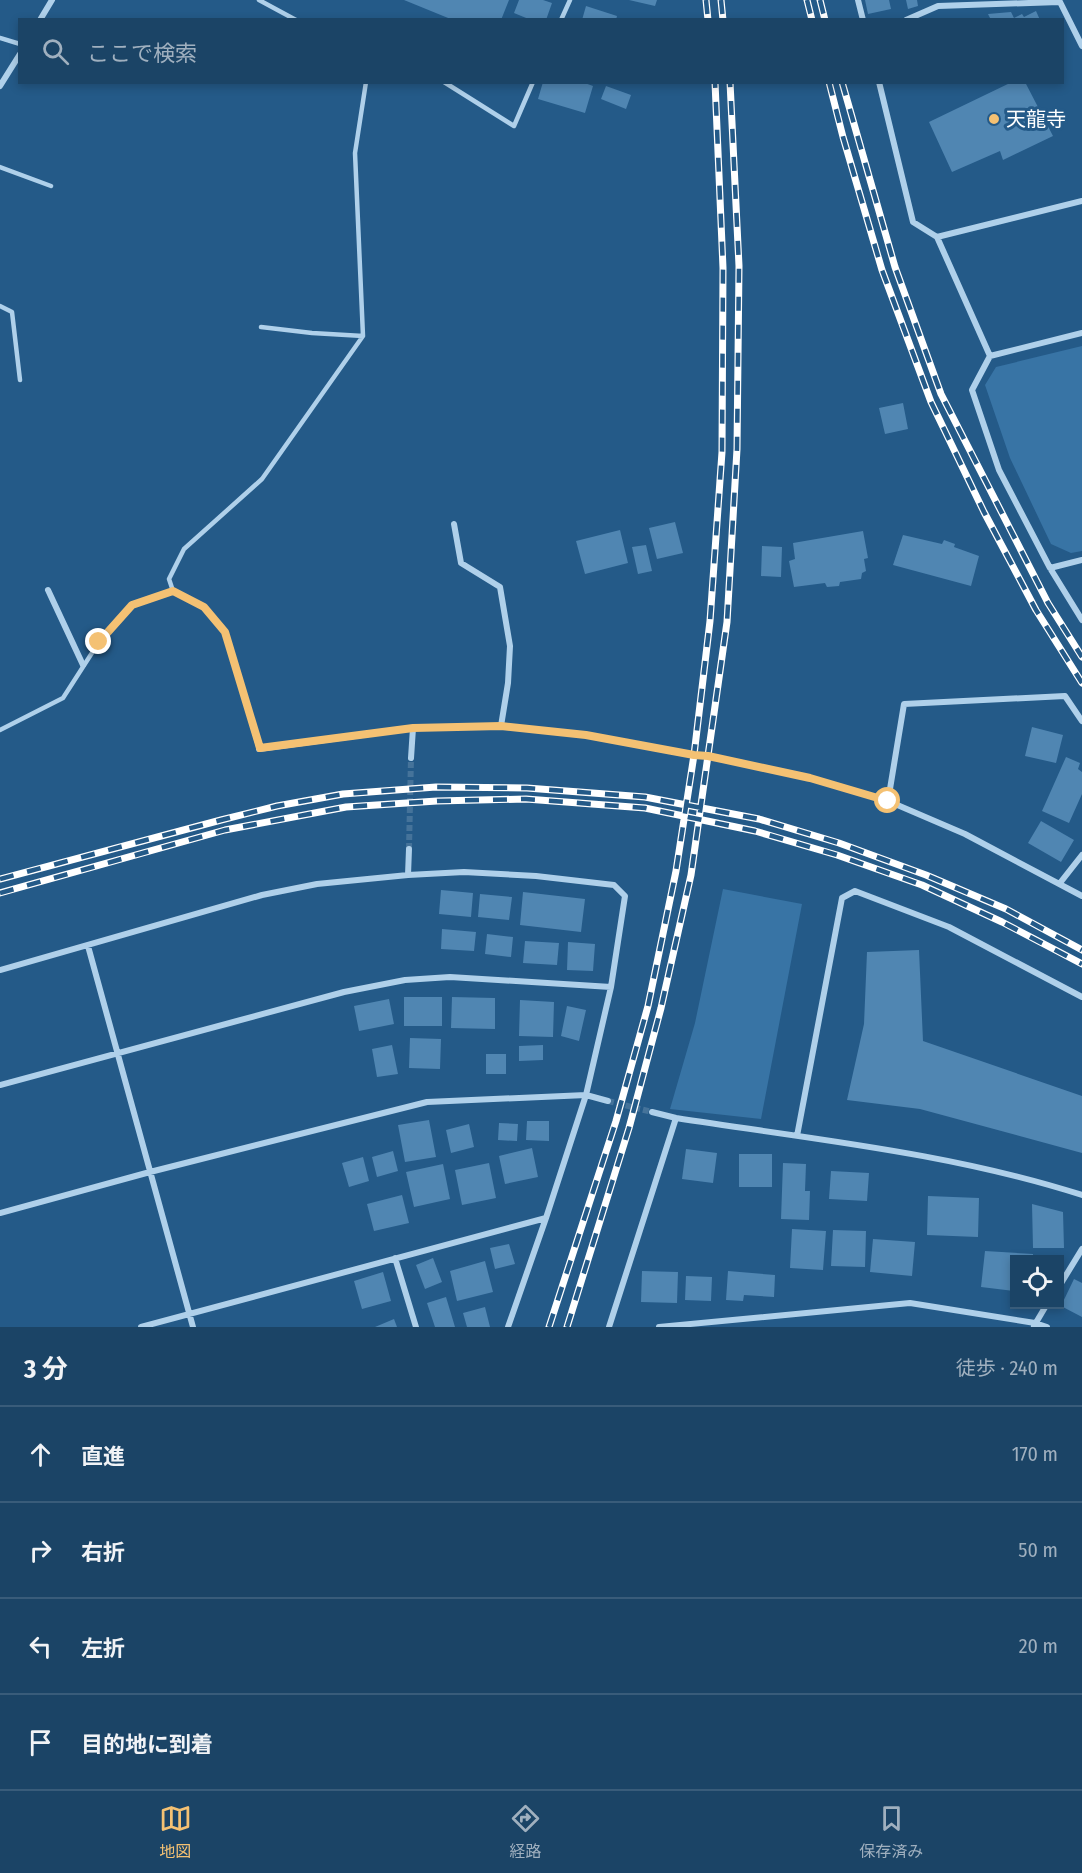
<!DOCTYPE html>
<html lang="ja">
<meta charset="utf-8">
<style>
:root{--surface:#1b4466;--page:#244b6c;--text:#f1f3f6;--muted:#a0b0bf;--line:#395c7a;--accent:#f4c173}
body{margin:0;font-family:"Fira Sans Condensed","Noto Sans JP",sans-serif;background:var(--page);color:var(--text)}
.controls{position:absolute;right:18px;bottom:18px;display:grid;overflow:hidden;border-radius:0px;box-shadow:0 3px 9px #0003}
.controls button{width:54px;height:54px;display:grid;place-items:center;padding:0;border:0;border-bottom:2px solid var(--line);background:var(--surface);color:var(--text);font:30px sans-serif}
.stop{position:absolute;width:18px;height:18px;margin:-14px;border:4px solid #f4c173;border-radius:50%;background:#fff}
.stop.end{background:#f4c173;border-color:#fff;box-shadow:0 2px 6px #0008}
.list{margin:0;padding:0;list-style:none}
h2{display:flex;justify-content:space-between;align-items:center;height:78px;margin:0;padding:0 24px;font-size:26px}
h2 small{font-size:20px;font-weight:400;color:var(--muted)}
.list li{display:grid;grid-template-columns:39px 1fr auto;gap:18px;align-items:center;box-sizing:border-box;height:96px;padding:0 24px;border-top:2px solid var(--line)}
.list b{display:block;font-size:22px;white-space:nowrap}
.list em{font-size:20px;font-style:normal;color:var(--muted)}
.icon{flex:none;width:33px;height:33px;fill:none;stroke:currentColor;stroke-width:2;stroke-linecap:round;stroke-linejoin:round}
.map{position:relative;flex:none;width:1082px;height:1327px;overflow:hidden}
.search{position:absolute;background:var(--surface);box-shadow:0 3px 9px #0003;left:18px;right:18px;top:18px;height:66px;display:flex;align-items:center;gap:15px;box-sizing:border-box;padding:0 21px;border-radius:0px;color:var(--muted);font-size:22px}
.sheet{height:462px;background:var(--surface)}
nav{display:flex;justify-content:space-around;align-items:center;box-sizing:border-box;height:84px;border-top:2px solid var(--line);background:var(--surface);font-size:16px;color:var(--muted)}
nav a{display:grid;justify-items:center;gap:3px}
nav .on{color:var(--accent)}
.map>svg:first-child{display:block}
.green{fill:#3874a5}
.building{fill:#5086b2}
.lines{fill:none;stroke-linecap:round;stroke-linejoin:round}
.minor-tunnel{stroke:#45739a;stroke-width:6;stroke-dasharray:6 3;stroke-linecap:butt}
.service{stroke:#afd0ea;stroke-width:4.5}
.minor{stroke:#afd0ea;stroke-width:6}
.rail-casing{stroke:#fff;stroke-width:7}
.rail{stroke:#245a88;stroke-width:4.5;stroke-dasharray:14;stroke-linecap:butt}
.route{stroke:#f4c173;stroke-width:8}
.poi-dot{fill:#f4c173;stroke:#245a88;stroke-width:2}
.labels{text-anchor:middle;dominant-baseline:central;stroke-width:6;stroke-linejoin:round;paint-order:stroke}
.poi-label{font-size:20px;fill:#fff;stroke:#245a88;text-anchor:start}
</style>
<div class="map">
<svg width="1082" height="1327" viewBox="0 0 1082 1327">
<rect width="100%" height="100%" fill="#245a88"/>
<path class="green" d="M1082,346v205l-11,2 -20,-9 -41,-86 -25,-73 11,-18z
M723,889l79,15 -41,215 -91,-10 25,-86z"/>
<path class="building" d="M404,0h105l-8,20h-48z
M519,0h24l9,3 -6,17h-15l-17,-7z
M629,0h28l-2,6z
M865,0h24l2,9 -23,5z
M906,0h11l1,6 -10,3z
M586,6l31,10 -1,4h-34z
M1036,11l4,9h-49l-3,-6 23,-2 3,6 8,-4 2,3z
M543,82h39l11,4 -8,27 -47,-14z
M1012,82h13l28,54 -50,24 -3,-9 -48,21 -23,-50z
M606,86l25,9 -5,14 -25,-10z
M903,403l5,26 -23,5 -6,-26z
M675,522l8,31 -26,6 -8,-31z
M620,530l8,33 -43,11 -9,-33z
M863,531l5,27 -4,1 2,12 -4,2 -1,6 -21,3 -1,4 -12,1 -2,-4 -31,4 -5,-26 6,-2 -2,-16z
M903,535l39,9 2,-4 11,4 -1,3 25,9 -8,30 -78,-21z
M646,545l6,26 -14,3 -6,-27z
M762,546l20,1 -1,30 -20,-1z
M1032,727l31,8 -7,28 -31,-7z
M1066,757l14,6 -2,6 4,3v22l-13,29 -27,-12z
M1041,821l33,19 -13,22 -33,-19z
M441,890l32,3 -2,24 -32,-3z
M523,892l62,7 -4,33 -61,-7z
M480,894l32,3 -3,23 -31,-3z
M442,929l34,3 -2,19 -33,-2z
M487,934l26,3 -2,20 -26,-3z
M525,941l34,2 -2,22 -34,-2z
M568,942l27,2 -2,27 -26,-1z
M919,950l4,91 159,55v57l-162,-44 -73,-9 17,-76 3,-72z
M404,997h38v29h-38z
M452,997l43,1v31l-44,-1z
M389,999l5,25 -35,7 -5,-25z
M520,1000l34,2 -1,35 -34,-1z
M567,1006l19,4 -7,31 -18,-5z
M410,1038l31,1 -1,30 -31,-1z
M392,1045l6,29 -21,3 -5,-28z
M543,1045v15l-24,1v-15z
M486,1054h20v20h-20z
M429,1120l7,37 -31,5 -7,-37z
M527,1121h22v20l-23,-1z
M499,1123l19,1 -1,17 -19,-1z
M469,1124l5,23 -23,6 -5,-23z
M532,1148l6,29 -33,7 -6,-28z
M686,1149l31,4 -4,30 -31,-4z
M393,1151l5,20 -21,6 -5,-20z
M739,1154h33v33h-33z
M363,1157l6,24 -20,6 -7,-24z
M489,1163l7,35 -34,7 -7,-35z
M783,1163l23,1 -1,27h5l-1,29 -28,-1z
M443,1164l7,35 -36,8 -8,-35z
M831,1171l38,2 -2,28 -38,-2z
M402,1195l7,28 -35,8 -7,-27z
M928,1196l51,2 -1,39 -51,-2z
M1032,1204l31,8 1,36h-31z
M792,1229l34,2 -3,39 -33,-2z
M833,1230l33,1 -1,36 -34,-1z
M873,1239l42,3 -3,34 -42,-4z
M509,1244l6,20 -20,5 -5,-21z
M985,1251l48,3v6h-19v31l-33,-4z
M433,1258l9,24 -17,7 -9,-24z
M485,1261l8,31 -36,9 -7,-30z
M642,1271l36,1 -1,31 -36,-1z
M728,1271l47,4 -1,22 -30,-2 -1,6 -17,-1z
M383,1272l8,29 -29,8 -8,-28z
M686,1276l26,1 -1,24 -26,-1z
M1074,1279l8,4v34l-21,-11z
M446,1297l9,30h-20l-8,-24z
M485,1307l5,20h-23l-4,-14z
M394,1319l3,8h-22z"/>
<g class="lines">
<path class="minor-tunnel" d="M409,849l2,-91
M608,1101l44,11"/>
<path class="service" d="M259,0l37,20
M561,20l9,-20
M0,38l20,6
M444,82l70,44 19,-44
M0,167l51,19
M0,306l12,6 8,68
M261,327l51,6 51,3
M0,730l63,-32 36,-56 33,-37 41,-14
M259,749l-34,-117 -21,-25 -31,-16 -4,-12 15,-30 78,-70 101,-143 -8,-183 11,-71"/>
<path class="minor" d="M858,0l5,20
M1059,0l23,46
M40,20l12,-20
M906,20l32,-14 121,-4
M879,82l34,140 24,15 53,119 -18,34 27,80 51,98 32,52
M0,86l20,-32
M937,237l145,-36
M990,356l92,-23
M454,524l7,39 39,24 10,59 -2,37 -7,43
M1050,568l32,-8
M48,590l35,75
M259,749l154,-21 88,-2 85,9 108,20 14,1 102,22 78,23 77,33 117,62
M411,758l2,-30
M888,801l16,-97 161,-8 17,25
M408,875l1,-26
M1060,883l22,-28
M88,946l105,381
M0,970l262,-75 55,-11 91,-9 56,-3 72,4 78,9 11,11 -14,91 -25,108 -40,123 -38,109
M0,1085l344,-93 61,-12 45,-3 161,10
M652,1112l24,6c135,21 275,35 406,77
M797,1136l45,-238 13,-7 94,36 133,70
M0,1213l150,-41 277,-70 159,-7 22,6
M395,1258l21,69
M1060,1285l22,-36
M1034,1326l13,-22
M141,1327l405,-109
M609,1327l67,-209
M659,1327l251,-24 125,20 12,4"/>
<g class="rail-casing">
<path id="rail" d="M706,0l2,20
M721,0l2,20
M807,0l5,20
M820,0l5,20
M829,82l14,55 39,133 49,132 53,110 52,98 46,73
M842,82l53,185 46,127 107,209 34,54
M0,879l221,-59 56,-14 66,-12 93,-7 91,1 118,9 114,22 80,24 87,32 80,34 76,41
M0,893l225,-63 121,-23 91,-6 89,-2 119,9 110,23 82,24 85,30 80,37 80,42
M549,1327l67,-206 32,-115 28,-135 18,-116 16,-134 12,-169 1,-184 -8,-186
M567,1327l62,-199 32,-120 30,-133 36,-253 10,-173 2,-183 -9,-184"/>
</g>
<use href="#rail" class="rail"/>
</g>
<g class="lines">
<path class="route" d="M99,642l33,-37 41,-14 31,16 21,25 35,116 153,-20 88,-2 85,9 108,20 14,1 102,22 78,23"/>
</g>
<circle class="poi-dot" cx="994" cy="119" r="6"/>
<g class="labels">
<g class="poi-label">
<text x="1006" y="119">天龍寺</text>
</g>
</g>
</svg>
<div class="controls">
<button><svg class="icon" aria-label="locate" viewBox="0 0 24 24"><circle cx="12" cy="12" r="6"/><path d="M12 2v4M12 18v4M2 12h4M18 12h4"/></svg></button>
</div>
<div class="stop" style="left:888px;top:801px"></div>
<div class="stop end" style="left:99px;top:642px"></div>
<div class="search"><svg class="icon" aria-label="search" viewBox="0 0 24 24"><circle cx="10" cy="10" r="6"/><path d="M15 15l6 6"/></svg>ここで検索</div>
</div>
<section class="sheet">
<h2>3 分<small>徒歩 · 240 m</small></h2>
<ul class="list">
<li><svg class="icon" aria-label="ahead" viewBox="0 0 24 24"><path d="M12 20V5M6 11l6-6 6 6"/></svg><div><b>直進</b></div><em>170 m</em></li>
<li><svg class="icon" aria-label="right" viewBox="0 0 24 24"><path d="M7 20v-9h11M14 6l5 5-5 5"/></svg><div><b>右折</b></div><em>50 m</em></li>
<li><svg class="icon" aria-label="left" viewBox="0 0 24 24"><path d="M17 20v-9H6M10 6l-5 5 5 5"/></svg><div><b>左折</b></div><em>20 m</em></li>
<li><svg class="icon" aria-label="arrive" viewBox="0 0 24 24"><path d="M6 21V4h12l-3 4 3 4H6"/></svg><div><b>目的地に到着</b></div></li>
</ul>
</section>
<nav>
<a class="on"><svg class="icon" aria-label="map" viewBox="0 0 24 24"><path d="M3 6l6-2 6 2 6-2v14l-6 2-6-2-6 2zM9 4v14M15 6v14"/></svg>地図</a>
<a><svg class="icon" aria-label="directions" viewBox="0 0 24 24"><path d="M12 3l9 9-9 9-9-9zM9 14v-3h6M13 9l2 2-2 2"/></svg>経路</a>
<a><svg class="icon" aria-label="saved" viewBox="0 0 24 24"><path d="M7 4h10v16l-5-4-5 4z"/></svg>保存済み</a>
</nav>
